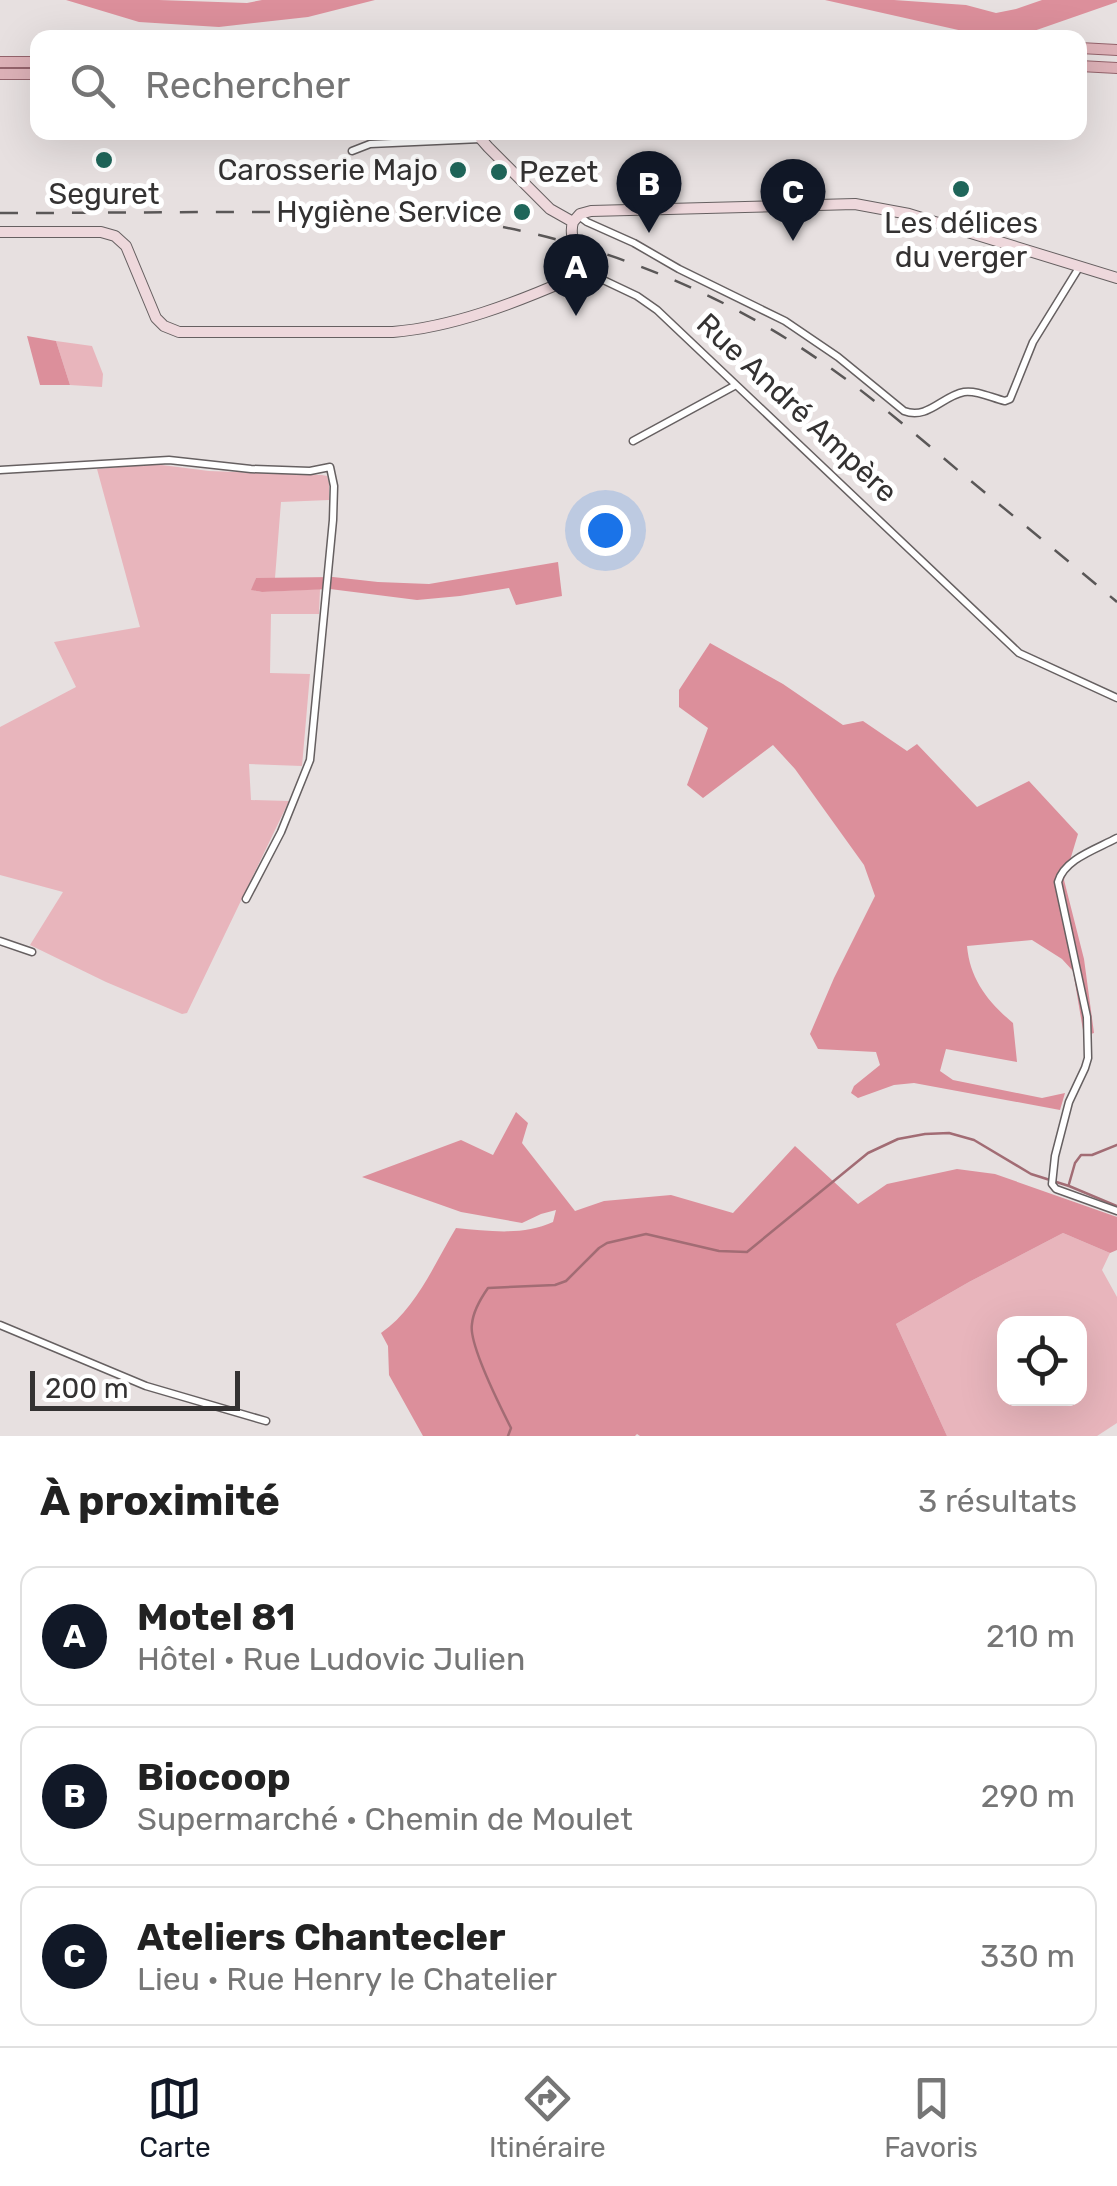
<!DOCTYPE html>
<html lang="fr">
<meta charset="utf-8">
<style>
:root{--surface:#fff;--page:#f6f6f6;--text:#222;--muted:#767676;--line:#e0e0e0;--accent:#111827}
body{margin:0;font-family:Rubik,sans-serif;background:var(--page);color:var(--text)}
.controls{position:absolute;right:30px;bottom:30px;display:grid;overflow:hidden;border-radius:20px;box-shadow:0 10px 40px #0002}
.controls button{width:90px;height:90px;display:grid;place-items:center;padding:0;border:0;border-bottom:2px solid var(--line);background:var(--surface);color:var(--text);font:50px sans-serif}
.scale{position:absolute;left:30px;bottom:25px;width:210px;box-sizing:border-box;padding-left:10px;border:5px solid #343232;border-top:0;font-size:28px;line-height:35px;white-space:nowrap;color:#343232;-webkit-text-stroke:8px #fff;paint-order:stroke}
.you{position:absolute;left:605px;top:530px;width:35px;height:35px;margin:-25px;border:8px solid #fff;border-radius:50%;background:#1a73e8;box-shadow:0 0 0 15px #1a73e833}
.badge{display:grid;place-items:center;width:65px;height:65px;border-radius:50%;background:var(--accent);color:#fff;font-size:32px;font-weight:700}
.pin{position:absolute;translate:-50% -82px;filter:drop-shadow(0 2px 5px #0008)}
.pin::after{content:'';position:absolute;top:52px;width:35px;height:30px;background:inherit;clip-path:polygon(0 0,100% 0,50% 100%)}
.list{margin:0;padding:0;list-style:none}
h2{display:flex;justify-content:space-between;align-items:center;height:130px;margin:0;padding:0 40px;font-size:42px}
h2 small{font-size:32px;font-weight:400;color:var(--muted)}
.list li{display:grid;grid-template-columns:65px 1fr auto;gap:30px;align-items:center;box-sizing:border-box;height:140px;margin:0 20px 20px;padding:0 20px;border:2px solid var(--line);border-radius:20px}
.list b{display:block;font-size:38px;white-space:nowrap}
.list p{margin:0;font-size:32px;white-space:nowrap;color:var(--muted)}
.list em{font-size:32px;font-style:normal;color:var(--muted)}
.icon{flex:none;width:55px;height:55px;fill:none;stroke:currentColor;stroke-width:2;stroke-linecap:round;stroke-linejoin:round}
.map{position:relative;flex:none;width:1117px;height:1436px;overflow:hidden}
.search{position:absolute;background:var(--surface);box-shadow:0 10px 40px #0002;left:30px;right:30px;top:30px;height:110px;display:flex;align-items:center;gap:25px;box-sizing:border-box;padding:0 35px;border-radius:20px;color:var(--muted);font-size:38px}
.sheet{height:610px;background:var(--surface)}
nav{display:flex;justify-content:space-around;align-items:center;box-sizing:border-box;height:140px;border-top:2px solid var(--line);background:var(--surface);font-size:28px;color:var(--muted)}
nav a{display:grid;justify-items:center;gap:5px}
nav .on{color:var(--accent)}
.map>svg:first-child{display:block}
.green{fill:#e8b5bc;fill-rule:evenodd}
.forest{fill:#dc8f9b}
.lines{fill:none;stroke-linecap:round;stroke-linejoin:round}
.stream{stroke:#a26c74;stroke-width:2.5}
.street-casing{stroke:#666061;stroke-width:9}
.secondary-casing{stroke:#666061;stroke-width:12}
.primary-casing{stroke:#94636b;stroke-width:12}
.street{stroke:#fff;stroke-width:6}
.secondary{stroke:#eed8dc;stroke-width:10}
.primary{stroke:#deb2b8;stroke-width:10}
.rail{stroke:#5a5757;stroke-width:2.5;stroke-dasharray:18 18;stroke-linecap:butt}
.poi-dot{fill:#1f665a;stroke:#fff;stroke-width:4}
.labels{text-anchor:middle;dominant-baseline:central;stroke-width:10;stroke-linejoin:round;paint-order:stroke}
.poi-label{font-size:30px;fill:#343232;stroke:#fff;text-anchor:end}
.street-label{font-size:30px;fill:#343232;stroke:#fff}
</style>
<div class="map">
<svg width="1117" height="1436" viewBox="0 0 1117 1436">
<rect width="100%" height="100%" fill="#e7e0e0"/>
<path class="green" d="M56,341l36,5 11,28 -1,13 -32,-2z
M154,464l55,7 113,4 5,1 2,7v17l-48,2 -6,76h-19l-4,12 10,2 58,-3 -1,25h-48l-1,59 40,1 -8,92 -53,-2 2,36 38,1 -102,212 -5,1 -76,-32 -76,-37 33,-53 -63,-17v-148l76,-40 -22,-45 86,-15 -43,-158z
M1063,1233l47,20 -8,17 15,27v126l-20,13h-150l-51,-112 73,-42zM1004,1324h76v74h-76z"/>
<path class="forest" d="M66,0h93l88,3 15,-3h113l-67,17 -89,10 -80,-5z
M825,0h69l72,5 30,8 20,-4 26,-9h75v2l-89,31 -43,3z
M27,336l29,5 14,44h-30z
M558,562l4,34 -46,9 -7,-17 -49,8 -43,4 -87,-11 -68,3 -11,-2 5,-12 77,-1 45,5 51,2z
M710,643l73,41 60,41 20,-4 44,30 10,-7 60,63 52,-26 49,53 -14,46 20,79 10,74 -10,3 -11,-65 -11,-12 -30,-19 -65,6c3,33 20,55 46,77l4,39 -71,-13 -6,22 13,9 89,18 23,-5 -5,17 -146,-27 -20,2 -36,13 -7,-5 3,-7 26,-21 -4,-13 -58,-3 -8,-15 24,-56 41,-82 -11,-31 -69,-96 -22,-24 -70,53 -16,-13 21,-57 -29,-21v-17z
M516,1112l12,11 -6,20 53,68 29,-10 67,-6 62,18 62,-67 63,58 29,-20 70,-15 38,5 122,43v33l-7,3 -47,-20 -94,49 -73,42 51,112h-307l-3,-2 -2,2h-212l-34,-61 -1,-29 -7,-13c36,-25 53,-69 75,-105 34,3 66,8 97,-6l3,-12 -15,4 -19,9 -61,-11 -99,-35 99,-37 32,15z"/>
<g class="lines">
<path class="stream" d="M1069,1184l6,-21 6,-8h11l25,-10
M508,1436l3,-8c-10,-20 -43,-84 -39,-104 1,-12 9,-26 16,-36l67,-3 11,-4 33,-33 8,-5 39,-9 73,17 28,1 121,-99 30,-14 27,-5 24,-1 25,7 57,34 38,12 48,20"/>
<g class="street-casing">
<path id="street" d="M352,151l18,-7 111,-5 8,-7
M579,216l8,6 47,21 45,26 106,52 53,36 66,54c24,9 38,-15 60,-19 13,-2 28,6 41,9l5,-2 23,-57 47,-76
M578,268l59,28 20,14 362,343 98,45
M633,441l103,-56
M0,470l169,-10 82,9 59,2 20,-4 4,19 -1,34 -23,240 -29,72 -35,67
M1117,838c-20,11 -53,21 -59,44l29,135 1,41 -3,10 -16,34 -14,54 -3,28 4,5 61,22
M0,941l32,11
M0,1325l146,61 120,35"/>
</g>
<g class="secondary-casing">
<path id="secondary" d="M481,132v7l7,8 62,62 23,13
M573,222l7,-8 11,-3 264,-7 54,10 208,64
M0,232h101l14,4 11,10 30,72 8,8 15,6h214c60,-5 122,-29 177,-53 22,-22 -4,-33 3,-57"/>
</g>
<g class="primary-casing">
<path id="primary" d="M616,38l167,-2 46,2
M1080,48l37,2
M0,62h38
M1080,66l37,2
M0,74h38"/>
</g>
<use href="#street" class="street"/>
<use href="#secondary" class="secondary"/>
<use href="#primary" class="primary"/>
<path class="rail" d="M0,213c83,0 166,-1 250,-1 68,0 136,-3 204,7 120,16 236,59 338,123 60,38 114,84 168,130 52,43 105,86 157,130"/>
</g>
<g class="poi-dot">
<circle cx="104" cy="160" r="10"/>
<circle cx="458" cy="170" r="10"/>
<circle cx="499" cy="172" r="10"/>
<circle cx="961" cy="189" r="10"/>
<circle cx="522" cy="212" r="10"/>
</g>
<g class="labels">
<g class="poi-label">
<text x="438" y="170">Carosserie Majo</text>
<text x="519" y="172" text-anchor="start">Pezet</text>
<text x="104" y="194" text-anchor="middle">Seguret</text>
<text x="502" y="212">Hygiène Service</text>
<text x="961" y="223" text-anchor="middle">Les délices<tspan x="961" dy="34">du verger</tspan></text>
</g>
<g class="street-label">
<text transform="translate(797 408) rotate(43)">Rue André Ampère</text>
</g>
</g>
</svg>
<div class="controls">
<button><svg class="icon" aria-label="locate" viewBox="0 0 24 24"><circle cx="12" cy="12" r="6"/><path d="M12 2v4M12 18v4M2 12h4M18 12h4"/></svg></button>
</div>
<div class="scale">200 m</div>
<div class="you"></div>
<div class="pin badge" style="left:576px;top:316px">A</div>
<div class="pin badge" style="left:649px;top:233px">B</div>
<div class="pin badge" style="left:793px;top:241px">C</div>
<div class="search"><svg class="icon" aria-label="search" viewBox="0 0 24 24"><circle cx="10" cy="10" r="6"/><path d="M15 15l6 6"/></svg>Rechercher</div>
</div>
<section class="sheet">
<h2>À proximité<small>3 résultats</small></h2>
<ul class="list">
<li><span class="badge">A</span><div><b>Motel 81</b><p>Hôtel · Rue Ludovic Julien</p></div><em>210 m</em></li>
<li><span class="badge">B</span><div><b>Biocoop</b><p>Supermarché · Chemin de Moulet</p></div><em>290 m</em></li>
<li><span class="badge">C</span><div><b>Ateliers Chantecler</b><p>Lieu · Rue Henry le Chatelier</p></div><em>330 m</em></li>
</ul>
</section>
<nav>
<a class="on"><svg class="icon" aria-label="map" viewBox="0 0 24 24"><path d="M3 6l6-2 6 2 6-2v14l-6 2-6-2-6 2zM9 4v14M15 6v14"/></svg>Carte</a>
<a><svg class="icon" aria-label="directions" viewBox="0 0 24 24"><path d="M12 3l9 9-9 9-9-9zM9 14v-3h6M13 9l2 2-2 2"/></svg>Itinéraire</a>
<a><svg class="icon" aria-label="saved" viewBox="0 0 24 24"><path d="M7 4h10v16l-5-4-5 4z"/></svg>Favoris</a>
</nav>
